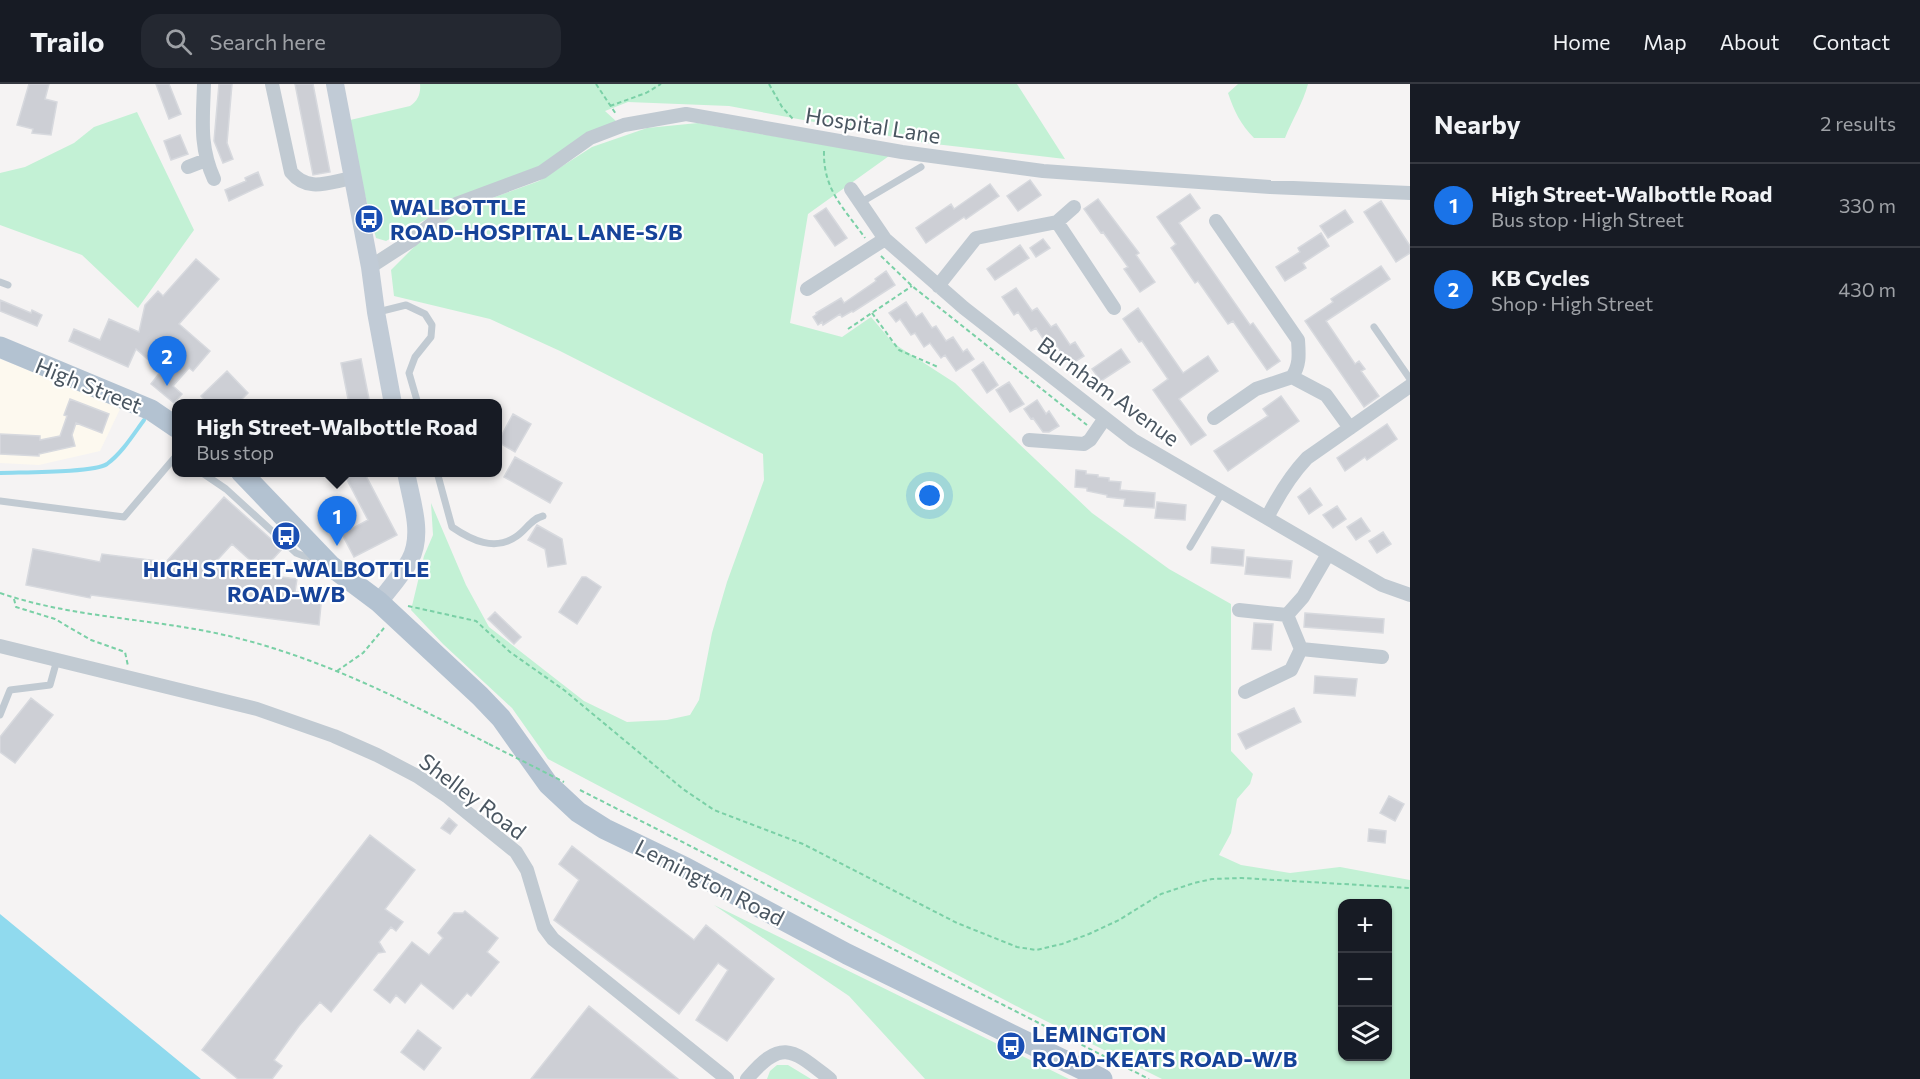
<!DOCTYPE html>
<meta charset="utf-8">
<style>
:root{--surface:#171b24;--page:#242831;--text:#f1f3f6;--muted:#9ea1a6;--line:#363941;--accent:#1a73e8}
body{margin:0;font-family:Commissioner,sans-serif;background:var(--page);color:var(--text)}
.controls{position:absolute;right:18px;bottom:18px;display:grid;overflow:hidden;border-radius:12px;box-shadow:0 2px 4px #0004}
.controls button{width:54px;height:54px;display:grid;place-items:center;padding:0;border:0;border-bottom:2px solid var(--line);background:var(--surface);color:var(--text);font:30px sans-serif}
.you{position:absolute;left:930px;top:412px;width:21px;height:21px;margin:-15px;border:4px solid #fff;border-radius:50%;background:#1a73e8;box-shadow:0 0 0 9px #1a73e833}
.badge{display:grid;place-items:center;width:39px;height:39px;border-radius:50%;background:var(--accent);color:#fff;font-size:20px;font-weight:700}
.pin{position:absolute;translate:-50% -50px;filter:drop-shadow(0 2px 3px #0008)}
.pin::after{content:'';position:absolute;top:32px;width:21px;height:18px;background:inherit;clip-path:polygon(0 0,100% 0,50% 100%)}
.popup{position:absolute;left:172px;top:315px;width:330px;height:78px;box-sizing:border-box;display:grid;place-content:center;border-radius:12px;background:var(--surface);filter:drop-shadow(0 2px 4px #0005);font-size:20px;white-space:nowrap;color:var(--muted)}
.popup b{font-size:22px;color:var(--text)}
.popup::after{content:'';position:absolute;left:50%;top:100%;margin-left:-12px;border:12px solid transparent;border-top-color:var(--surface)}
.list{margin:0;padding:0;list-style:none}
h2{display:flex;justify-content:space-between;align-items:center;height:78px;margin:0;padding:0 24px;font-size:26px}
h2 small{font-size:20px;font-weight:400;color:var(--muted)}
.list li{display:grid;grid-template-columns:39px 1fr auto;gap:18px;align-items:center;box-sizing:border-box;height:84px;padding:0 24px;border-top:2px solid var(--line)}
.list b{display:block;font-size:22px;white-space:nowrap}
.list p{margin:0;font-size:20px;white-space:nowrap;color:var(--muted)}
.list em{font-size:20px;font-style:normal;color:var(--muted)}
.icon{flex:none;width:33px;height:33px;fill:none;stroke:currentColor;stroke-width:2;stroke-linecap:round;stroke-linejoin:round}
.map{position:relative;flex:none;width:1410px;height:995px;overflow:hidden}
header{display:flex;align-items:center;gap:36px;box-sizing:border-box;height:84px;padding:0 30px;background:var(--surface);border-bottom:2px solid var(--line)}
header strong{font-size:28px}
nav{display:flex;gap:33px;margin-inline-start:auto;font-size:21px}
.search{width:420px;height:54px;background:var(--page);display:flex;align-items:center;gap:15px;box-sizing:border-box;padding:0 21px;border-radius:18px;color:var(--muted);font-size:22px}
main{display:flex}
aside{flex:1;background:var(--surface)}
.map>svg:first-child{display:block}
.commercial{fill:#fdf9ef}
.green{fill:#c3f1d5;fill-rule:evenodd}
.water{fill:#90daee}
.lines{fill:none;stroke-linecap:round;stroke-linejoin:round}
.stream{stroke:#90daee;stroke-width:4}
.building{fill:#cdcfd5;stroke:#d7d9de;stroke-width:1.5}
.path{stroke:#7ad0a6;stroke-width:2;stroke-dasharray:4.5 3;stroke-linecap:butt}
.lane{stroke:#c1cad2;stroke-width:7}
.street{stroke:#c1cad2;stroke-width:14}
.secondary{stroke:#c1cbd6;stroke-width:18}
.primary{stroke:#b3c2d1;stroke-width:21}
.path-bridge{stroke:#7ad0a6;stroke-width:2;stroke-dasharray:4.5 3;stroke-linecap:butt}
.labels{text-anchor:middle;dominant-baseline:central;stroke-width:4.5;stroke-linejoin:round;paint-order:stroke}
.street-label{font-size:22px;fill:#4a5661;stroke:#fff}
.transit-label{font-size:22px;font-weight:bold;fill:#164399;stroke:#fff;text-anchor:start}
</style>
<header>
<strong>Trailo</strong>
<div class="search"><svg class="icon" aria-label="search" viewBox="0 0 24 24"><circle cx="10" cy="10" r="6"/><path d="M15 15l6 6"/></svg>Search here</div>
<nav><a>Home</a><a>Map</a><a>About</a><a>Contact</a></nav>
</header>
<main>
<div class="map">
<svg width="1410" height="995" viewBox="0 0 1410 995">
<rect width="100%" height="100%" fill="#f5f3f3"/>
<path class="commercial" d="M0,275l121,48 -21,44 -61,14 -39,-2z"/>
<path class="green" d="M420,0h597l48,75 -139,-16 -197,-37 -101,-4 -23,9 12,11 -75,44 -108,49 -48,26 -10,-3 -30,-117 64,-15c8,-5 11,-13 10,-22z
M1238,0h70c-5,19 -16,36 -23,54h-31c-13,-13 -20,-27 -26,-45z
M137,28l57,118 -56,78 -56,-53 -82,-30v-52l25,-6 49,-24 20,-16z
M698,39l191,33 -81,58 -18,109 52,14 29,-20 22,26 62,40 137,130 77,56 62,35v147l22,23 -3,10 -13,15 -6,34 -12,22 22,10 49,8 50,-6 70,13v199h-248l-140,-70 -474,-250 -36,-51 -69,-64 -32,-34 13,-54 9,-21 -2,-32 35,82 23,42 95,74 43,21 40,-2 23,-5 9,-15 13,-67 15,-51 37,-102 -1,-26 -203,-103 -70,-32 -96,-23 -3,-26 32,-32 34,-27 82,-30 53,-34 55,-19zM1342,820h46v152h-46z
M714,821l355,174h-144l-76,-83z
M777,981h11l23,14h-44l3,-8z"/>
<path class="water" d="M0,830l186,153 15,12h-201z"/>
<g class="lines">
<path class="stream" d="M0,389c20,-1 94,0 107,-9 15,-11 26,-29 37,-44"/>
</g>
<path class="building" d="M29,0h20l-4,15 12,3 -6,33 -19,-2 1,-4 -16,-4z
M156,0h13l12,30 -12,5z
M219,0h13l-5,59 6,16 -10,4 -9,-22z
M295,0h18l17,88 -17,3z
M180,51l8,19 -17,6 -7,-19z
M258,88l5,13 -34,16 -4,-11 21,-9 -1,-3z
M1030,96l11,15 -23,16 -11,-15z
M990,100l9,12 -33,23 -2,-2 -38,26 -10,-15 35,-24 3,5z
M1190,110l10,14 -21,15 71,102 3,-2 27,38 -13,9 -34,-49 -5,3 -30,-43 -3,2 -24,-35 5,-4 -19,-27z
M1098,115l41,54 -3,2 19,27 -15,10 -16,-23 4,-2 -25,-35 -2,1 -17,-24z
M1381,117l29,45v7l-14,9 -32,-50z
M826,124l21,30 -12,8 -21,-30z
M1345,126l8,12 -25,16 -8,-12z
M1321,149l8,13 -26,17 3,5 -21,13 -9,-14 24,-15 -2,-4z
M1043,155l7,9 -14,9 -6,-9z
M1020,161l9,13 -34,22 -8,-11z
M196,175l23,20 -40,45 31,27 -17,20 -4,-3 -16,18 9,8 -8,9 -23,-19 10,-13 -25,-22 -8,18 -59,-26 5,-12 26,11 9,-21 30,13 6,-27 13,-14 5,5z
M1381,182l9,13 -64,42 29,43 4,-3 6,8 -4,2 18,25 -15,11 -59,-86 28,-19 -2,-3z
M886,187l9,14 -42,27 -1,-1 -10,6 -2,-3 -17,11 -1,-3 -4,3 -5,-8 4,-3 -1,-1 25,-15 3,5 32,-22 -1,-2z
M1016,204l16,23 5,-3 14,19 5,-3 14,21 5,-3 9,14 -14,9 -14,-20 -6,4 -14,-21 -5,3 -13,-19 -4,3 -12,-18z
M0,216l31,13 1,-3 10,5 -5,11 -37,-15z
M906,218l10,15 6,-4 10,15 4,-2 10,15 7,-4 10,15 4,-3 7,10 -18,12 -11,-16 -4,3 -11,-15 -6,4 -9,-14 -4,2 -11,-16 -4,3 -7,-9z
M1138,224l45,65 25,-17 10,15 -39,28 27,36 -15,10 -38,-55 15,-11 -26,-38 -3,1 -16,-23z
M1121,265l9,13 -29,19 -9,-12z
M361,275l9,45h-21l-8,-41z
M983,278l15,23 -11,8 -15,-23z
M227,287l21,22 -11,11h-29l-7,-8z
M1009,298l15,22 -14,8 -14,-22z
M1281,312l18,25 -71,50 -14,-20 54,-35 -5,-7z
M70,315l39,15 -7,19 -26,-10 -4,12 3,11 -36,8v2l-39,-2v-20l40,2v4l20,-4 7,-20 -3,-1z
M1037,316l9,14 3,-3 10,15 -10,6h-6l-10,-14 -2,1 -7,-10z
M513,330l18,10 -16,28 -17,-10z
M1387,340l10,15 -30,21 -2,-3 -20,14 -8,-13z
M515,373l47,26 -12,20 -46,-26z
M1076,386l10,1v3l12,1v2l11,1v3l12,1 -1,8 35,3 -1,15 -30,-2 1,-7 -18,-2v-2l-20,-4v-3l-12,-1z
M343,388h21l33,63 -43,22 -12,-23 26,-14z
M1310,404l12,17 -13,9 -11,-17z
M224,413l58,52 -20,22 -30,-27 -22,24 87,11 -2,13 27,3 -3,30 -228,-30 -1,3 -64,-13 7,-36 67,13 2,-8 64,8z
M1157,418l29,3 -1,15 -30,-2z
M1337,422l9,13 -13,9 -10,-13z
M1361,434l9,13 -14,9 -9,-13z
M537,441l25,14 4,25 -18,3 -3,-18 -17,-9z
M1383,448l8,12 -14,9 -8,-12z
M1212,463l32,3 -1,16 -32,-3z
M1247,473l45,4 -2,17 -45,-4z
M582,493h4l15,10 -24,37 -18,-12z
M495,528l26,25 -7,7 -26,-25z
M1305,529l79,6 -1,14 -79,-6z
M1254,539l19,1 -2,26 -19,-1z
M1315,592l42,3 -2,17 -41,-3z
M31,614l22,17 -38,48 -15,-11v-15z
M1294,624l7,14 -55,27 -8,-15z
M1389,712l15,8 -9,17 -15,-8z
M449,734l8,7 -7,9 -9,-6z
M1369,745l17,2 -1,12 -17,-2z
M370,751l45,35 -30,39 18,13 -7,9 -5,-4 -12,15 6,10 -7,1 -47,59 -11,-10 -21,24 -25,34 8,6 -10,13h-34l-36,-29z
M572,762l122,94 12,-15 68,54 -47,62 -31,-21 32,-50 -10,-7 -39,51 -125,-94 25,-40 -20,-16z
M465,827l33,27 -11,14 12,10 -28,34 -4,-3 -14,16 -32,-26 -16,20 -9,-8 -6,8 -16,-13 38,-48 17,13 14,-17 -5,-5 16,-20h9z
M589,922l89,73h-147z
M418,946l23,18 -17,22 -23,-18z"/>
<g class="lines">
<path class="path" d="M596,0l20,30
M769,0l13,23 11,12
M610,22l36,-13 15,-9
M824,67c-1,39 20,57 41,87
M881,172l31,30 175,139
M872,229l27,37 39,17
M848,245l64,-43
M0,509c76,26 156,25 233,44 91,22 174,65 256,107
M14,515l2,8 39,12 36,21 34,12 3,14
M408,522l68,15 34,31 54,38 119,99 31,21 89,34 154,79 60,24 19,3 26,-6 27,-10 30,-14 42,-26 33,-11 18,-4 30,-1 168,10
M337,587l26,-18 21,-25
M580,706l569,289"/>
<path class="lane" d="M860,119l61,-36
M0,198l8,3
M378,228l28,-7 19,9 7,11 -1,12 -16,20 -6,16 9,31
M1374,243l36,52
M201,388l25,17 70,64 18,7
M437,388l15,55c19,13 43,25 65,9 10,-7 14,-17 26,-20
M0,417l124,16 52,-61
M1190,463l32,-54
M0,631l10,-25 40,-5 7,-25"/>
<path class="street" d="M204,0c-1,35 -5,62 10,95
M272,0l19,88c17,21 38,10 62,6
M188,83l18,-7
M851,105l34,50 79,69 169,132 249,145 28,10
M1216,137l82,119c1,15 2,25 -6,37l34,18 24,33
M1057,138l17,-15
M370,183l42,-27 44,-36 86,-32 48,-34 34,-13 62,-11 216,38 141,19 227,16 140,6
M938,202l38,-48 81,-16 57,86
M807,205l78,-50
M1214,334l42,-29 36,-12
M1029,356l55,4 6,-4 15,-22
M1267,434c11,-22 23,-42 40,-60l103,-72
M1239,526l48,5
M1287,531l14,34 81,8
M1287,531l16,-18 25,-43
M0,562l257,63 77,27 43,19 40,21 31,21 68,55 11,18 17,57 9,12 174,140
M1245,608l46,-22 10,-21
M747,995c35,-42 46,-29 83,0"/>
<path class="secondary" d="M335,0l35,183 6,45 17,92
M379,518c10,-13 23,-27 31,-42 14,-26 1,-60 -4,-88"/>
<path class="primary" d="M0,263l151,63 25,17
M241,388l90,94 48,36 101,94 21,22 47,66 30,28 27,17 81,39 161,86 255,125"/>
<path class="path-bridge" d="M489,660l75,38"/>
</g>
<defs>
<g id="bus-disc" transform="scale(1.5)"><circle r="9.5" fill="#1a4fb4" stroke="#fff"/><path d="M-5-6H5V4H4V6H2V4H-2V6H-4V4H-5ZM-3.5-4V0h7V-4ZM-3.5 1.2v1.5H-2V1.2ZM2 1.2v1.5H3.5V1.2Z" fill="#fff"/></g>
</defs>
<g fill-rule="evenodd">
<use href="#bus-disc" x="369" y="135"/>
<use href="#bus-disc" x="286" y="452"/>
<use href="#bus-disc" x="1011" y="962"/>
</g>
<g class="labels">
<g class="street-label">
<text transform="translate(873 41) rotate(9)">Hospital Lane</text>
<text transform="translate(89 301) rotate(22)">High Street</text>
<text transform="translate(1109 307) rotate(36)">Burnham Avenue</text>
<text transform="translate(473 712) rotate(37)">Shelley Road</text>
<text transform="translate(710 798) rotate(27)">Lemington Road</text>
</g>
<g class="transit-label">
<text x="390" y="122">WALBOTTLE<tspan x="390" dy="25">ROAD-HOSPITAL LANE-S/B</tspan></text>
<text x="286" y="484" text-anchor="middle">HIGH STREET-WALBOTTLE<tspan x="286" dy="25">ROAD-W/B</tspan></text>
<text x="1032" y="949">LEMINGTON<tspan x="1032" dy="25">ROAD-KEATS ROAD-W/B</tspan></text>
</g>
</g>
</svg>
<div class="controls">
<button>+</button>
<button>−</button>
<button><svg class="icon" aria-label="layers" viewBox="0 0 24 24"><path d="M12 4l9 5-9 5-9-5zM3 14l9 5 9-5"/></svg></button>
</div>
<div class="you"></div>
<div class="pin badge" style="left:337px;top:462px">1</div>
<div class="popup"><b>High Street-Walbottle Road</b>Bus stop</div>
<div class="pin badge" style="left:167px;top:302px">2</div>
</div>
<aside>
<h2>Nearby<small>2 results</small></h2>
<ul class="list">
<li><span class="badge">1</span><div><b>High Street-Walbottle Road</b><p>Bus stop · High Street</p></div><em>330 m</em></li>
<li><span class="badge">2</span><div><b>KB Cycles</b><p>Shop · High Street</p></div><em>430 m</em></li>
</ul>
</aside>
</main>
